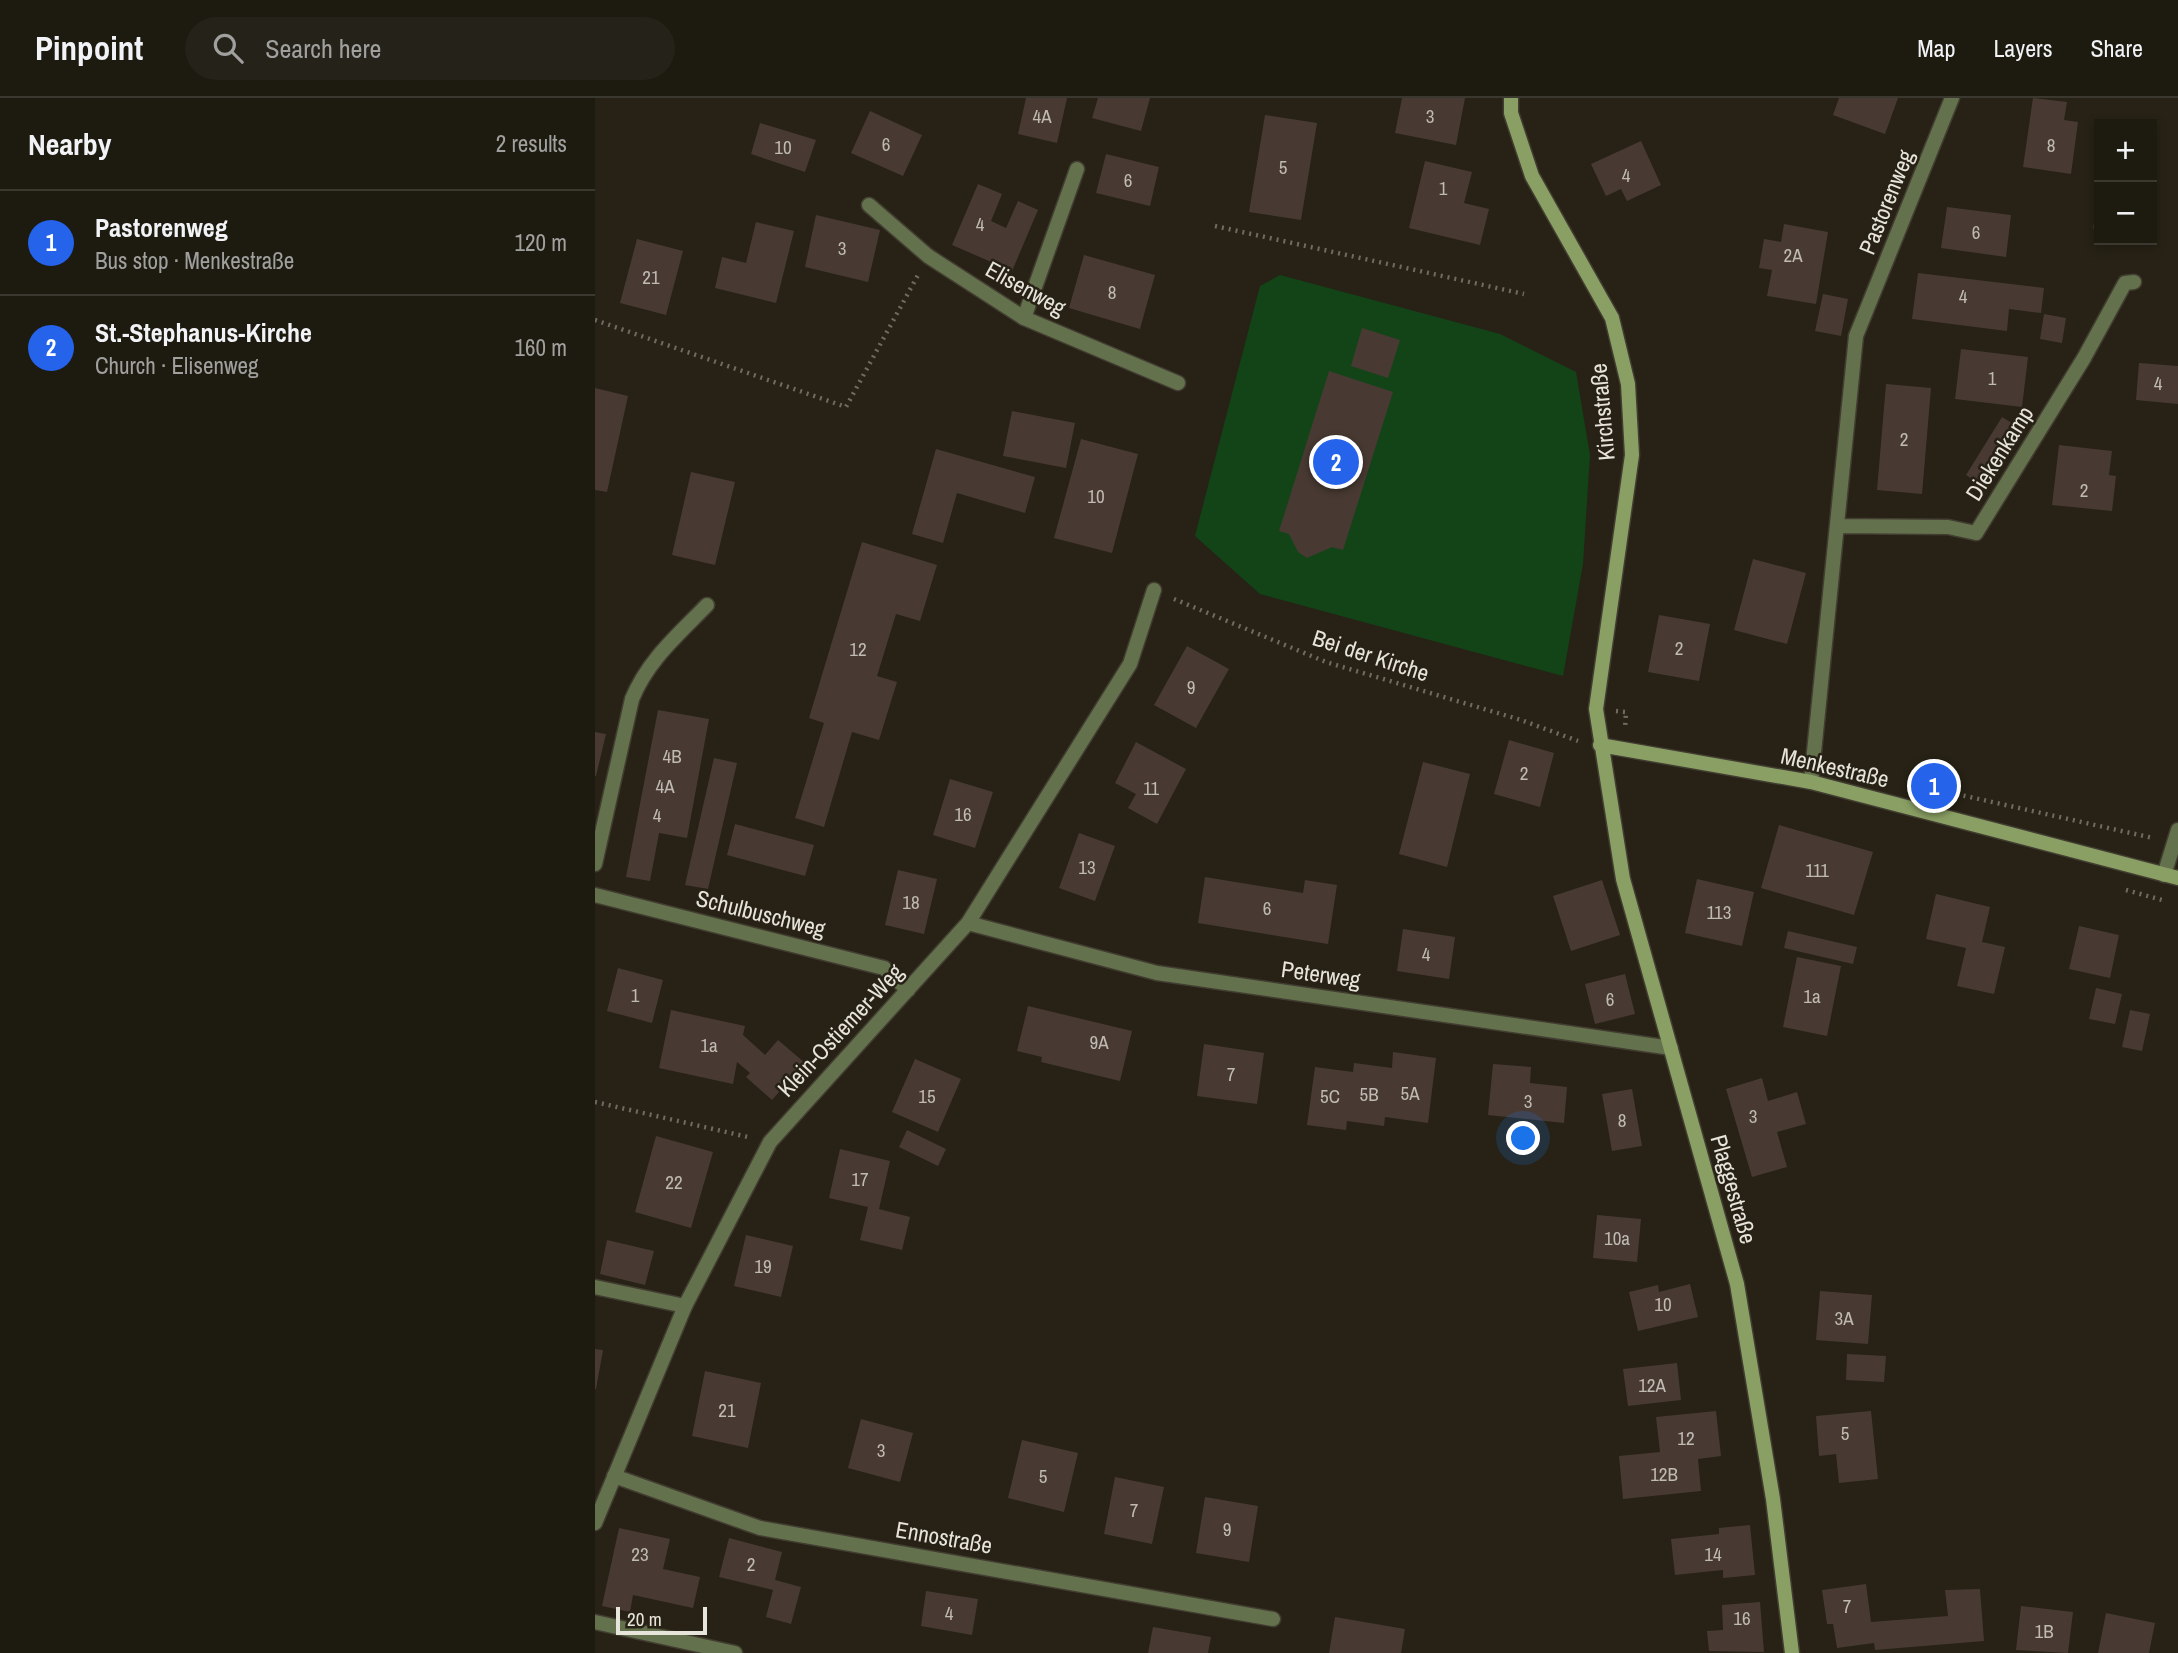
<!DOCTYPE html>
<meta charset="utf-8">
<style>
:root{--surface:#1d1a10;--page:#252319;--text:#f1f3f6;--muted:#a0a19f;--line:#3b3830;--accent:#2563eb}
body{margin:0;font-family:"Archivo Narrow",sans-serif;background:var(--page);color:var(--text)}
.controls{position:absolute;right:21px;top:21px;display:grid;overflow:hidden;border-radius:0px;box-shadow:0 4px 10px #0003}
.controls button{width:63px;height:63px;display:grid;place-items:center;padding:0;border:0;border-bottom:2px solid var(--line);background:var(--surface);color:var(--text);font:35px sans-serif}
.scale{position:absolute;left:21px;bottom:18px;width:91px;box-sizing:border-box;padding-left:7px;border:4px solid #e7e4dc;border-top:0;font-size:19px;line-height:24px;white-space:nowrap;color:#e7e4dc;-webkit-text-stroke:5px #272215;paint-order:stroke}
.you{position:absolute;left:929px;top:1041px;width:24px;height:24px;margin:-18px;border:5px solid #fff;border-radius:50%;background:#1a73e8;box-shadow:0 0 0 10px #1a73e833}
.badge{display:grid;place-items:center;width:46px;height:46px;border-radius:50%;background:var(--accent);color:#fff;font-size:23px;font-weight:700}
.pin{position:absolute;translate:-50% -50%;border:4px solid #fff;box-shadow:0 2px 7px #0006}
.list{margin:0;padding:0;list-style:none}
h2{display:flex;justify-content:space-between;align-items:center;height:91px;margin:0;padding:0 28px;font-size:30px}
h2 small{font-size:23px;font-weight:400;color:var(--muted)}
.list li{display:grid;grid-template-columns:46px 1fr auto;gap:21px;align-items:center;box-sizing:border-box;height:105px;padding:0 28px;border-top:2px solid var(--line)}
.list b{display:block;font-size:26px;white-space:nowrap}
.list p{margin:0;font-size:23px;white-space:nowrap;color:var(--muted)}
.list em{font-size:23px;font-style:normal;color:var(--muted)}
.icon{flex:none;width:38px;height:38px;fill:none;stroke:currentColor;stroke-width:2;stroke-linecap:round;stroke-linejoin:round}
.map{position:relative;flex:none;width:1583px;height:1555px;overflow:hidden}
header{display:flex;align-items:center;gap:42px;box-sizing:border-box;height:98px;padding:0 35px;background:var(--surface);border-bottom:2px solid var(--line)}
header strong{font-size:33px}
nav{display:flex;gap:38px;margin-inline-start:auto;font-size:24px}
.search{width:490px;height:63px;background:var(--page);display:flex;align-items:center;gap:18px;box-sizing:border-box;padding:0 24px;border-radius:38px;color:var(--muted);font-size:26px}
main{display:flex}
aside{flex:1;background:var(--surface)}
.map>svg:first-child{display:block}
.green{fill:#124418}
.building{fill:#483a32}
.lines{fill:none;stroke-linecap:round;stroke-linejoin:round}
.lane-casing{stroke:#423d31;stroke-width:17}
.street-casing{stroke:#423d31;stroke-width:17}
.secondary-casing{stroke:#423d31;stroke-width:17}
.path{stroke:#6f6b60;stroke-width:4.5;stroke-dasharray:2 5;stroke-linecap:butt}
.lane{stroke:#64714d;stroke-width:14}
.street{stroke:#64714d;stroke-width:14}
.secondary{stroke:#8a9f64;stroke-width:14}
.labels{text-anchor:middle;dominant-baseline:central;stroke-width:5;stroke-linejoin:round;paint-order:stroke}
.number-label{font-size:19px;fill:#bfbab2}
.street-label{font-size:23px;fill:#e7e4dc;stroke:#272215}
</style>
<header>
<strong>Pinpoint</strong>
<div class="search"><svg class="icon" aria-label="search" viewBox="0 0 24 24"><circle cx="10" cy="10" r="6"/><path d="M15 15l6 6"/></svg>Search here</div>
<nav><a>Map</a><a>Layers</a><a>Share</a></nav>
</header>
<main>
<aside>
<h2>Nearby<small>2 results</small></h2>
<ul class="list">
<li><span class="badge">1</span><div><b>Pastorenweg</b><p>Bus stop · Menkestraße</p></div><em>120 m</em></li>
<li><span class="badge">2</span><div><b>St.-Stephanus-Kirche</b><p>Church · Elisenweg</p></div><em>160 m</em></li>
</ul>
</aside>
<div class="map">
<svg width="1583" height="1555" viewBox="0 0 1583 1555">
<rect width="100%" height="100%" fill="#272215"/>
<path class="green" d="M685,177l220,59 76,38 14,83 -7,109 -20,112 -303,-82 -65,-58 65,-250z"/>
<path class="building" d="M431,0h41l-10,45 -39,-9z
M503,0h52l-9,33 -49,-13z
M807,0h63l-9,47 -61,-12z
M1244,0h59l-13,36 -52,-19z
M1438,0l34,4 -3,18 14,2 -7,52 -48,-7z
M275,13l52,24 -19,41 -52,-23z
M670,17l52,8 -16,97 -52,-8z
M165,25l56,17 -11,32 -54,-18z
M1046,43l20,44 -34,16 -6,-12 -15,7 -15,-32z
M511,56l53,13 -9,39 -54,-13z
M830,63l47,11 -8,31 25,6 -9,36 -71,-17z
M383,86l24,10 -11,27 15,7 12,-27 20,9 -26,61 -60,-26z
M1503,97l1,29 -6,5z
M1352,109l64,8 -5,42 -65,-9z
M221,117l64,15 -12,52 -63,-15z
M161,124l38,9 -18,72 -61,-15 7,-31 24,6z
M1189,126l44,8 -12,72 -49,-8 5,-26 -13,-2 5,-29 17,3z
M42,141l46,12 -17,64 -46,-12z
M489,157l71,20 -15,54 -71,-21z
M1323,175l126,15 -3,25 -32,-4 -2,22 -95,-12z
M1228,196l25,5 -7,37 -26,-5z
M1449,216l22,4 -4,25 -22,-4z
M767,230l38,12 -12,38 -37,-12z
M1366,251l67,8 -6,50 -67,-8z
M1544,265l39,3v38l-42,-4z
M734,273l64,21 -50,158 -11,-3 -25,11 -9,-6 -9,-18 -10,-3z
M1291,286l45,4 -9,106 -45,-4z
M0,290l33,8 -21,96 -12,-2z
M417,313l63,12 -9,45 -63,-12z
M1407,319l18,11 -36,59 -18,-12z
M486,341l57,15 -26,99 -58,-15z
M1464,347l53,6 -3,24 7,1 -4,35 -60,-6z
M341,351l99,28 -10,36 -68,-20 -14,50 -31,-9z
M96,374l44,10 -20,83 -43,-10z
M267,444l75,23 -17,56 -24,-7 -19,62 20,6 -18,58 -27,-8 -28,95 -29,-9 29,-95 -15,-5z
M1158,461l53,14 -19,71 -53,-14z
M1064,517l51,9 -11,57 -51,-9z
M592,548l42,23 -33,59 -42,-23z
M63,612l51,9 -22,119 -28,-5 -9,48 -24,-4z
M0,634l11,2 -10,42h-1z
M914,642l45,13 -14,54 -46,-13z
M541,644l50,27 -29,55 -29,-16 8,-14 -21,-11z
M119,660l23,5 -29,126 -23,-4z
M828,664l47,12 -23,93 -48,-13z
M355,681l43,13 -18,56 -42,-13z
M140,726l79,21 -9,31 -78,-21z
M1184,727l94,27 -19,63 -93,-27z
M484,735l36,13 -20,55 -36,-13z
M303,772l39,9 -13,55 -39,-9z
M610,779l98,16 2,-13 32,5 -9,59 -130,-21z
M1102,781l57,13 -12,54 -57,-13z
M1007,782l18,55 -49,16 -18,-55z
M1341,796l54,13 -8,35 23,5 -11,47 -37,-8 9,-38 -40,-9z
M1484,828l40,9 -9,43 -41,-9z
M808,831l52,8 -6,42 -52,-8z
M1193,833l69,16 -4,17 -69,-16z
M1202,859l44,9 -14,70 -44,-9z
M23,870l45,12 -11,43 -45,-12z
M1030,876l10,40 -40,10 -10,-40z
M1501,890l26,6 -7,30 -26,-5z
M433,908l104,25 -12,50 -79,-19 1,-5 -25,-6z
M76,912l74,16 -2,9 22,20 13,-15 27,23 -33,37 -26,-23 4,-4 -13,-11 -4,22 -74,-16z
M1535,912l20,4 -8,37 -20,-4z
M609,946l60,9 -7,51 -60,-8z
M798,954l43,6 -8,65 -43,-6 -1,9 -37,-5 -1,9 -39,-5 8,-58 38,5 1,-9 38,5z
M320,961l46,20 -23,53 -46,-20z
M898,966l38,3 -1,16 37,4 -3,36 -76,-8z
M1167,980l6,23 29,-9 9,32 -29,8 10,35 -35,10 -26,-88z
M1037,991l10,57 -30,5 -10,-57z
M312,1032l39,19 -8,17 -39,-19z
M61,1038l57,16 -22,76 -56,-16z
M245,1051l50,12 -11,48 31,8 -8,33 -42,-10 8,-33 -39,-9z
M1002,1117l44,4 -4,43 -44,-4z
M151,1137l47,11 -12,51 -47,-11z
M12,1142l47,11 -9,34 -45,-11z
M1095,1186l8,33 -60,14 -9,-39 29,-7 1,7z
M1225,1193l52,4 -4,49 -52,-4z
M0,1251l8,1 -7,39h-1z
M1252,1256l39,2 -2,26 -38,-2z
M1082,1265l4,37 -53,6 -5,-37z
M110,1273l56,12 -13,65 -56,-12z
M1121,1313l5,45 -23,3 3,32 -78,8 -4,-43 41,-4 -4,-35z
M1276,1313l7,68 -39,4 -3,-29 -17,2 -3,-40z
M266,1321l52,14 -13,49 -52,-14z
M427,1342l56,13 -14,59 -56,-14z
M520,1379l49,10 -12,57 -48,-10z
M610,1399l53,9 -9,56 -53,-9z
M1155,1427l5,50 -32,3v-8l-48,5 -4,-36 48,-5v-6z
M24,1430l51,11 -7,30 37,8 -7,31 -60,-13 -3,17 -28,-6z
M134,1440l53,14 -7,28 26,7 -10,37 -25,-7 7,-27 -54,-13z
M1271,1486l5,38 77,-6 -3,-26 35,-1 4,52 -109,9 -1,-7 -37,5 -4,-24h-6l-5,-34z
M331,1493l52,8 -6,36 -51,-9z
M1165,1504l4,50 -55,-1 -2,-20 16,-1 -1,-25z
M1426,1508l52,6 -5,41 -52,-3z
M1511,1515l49,10 -6,30h-51z
M740,1519l70,12 -4,24h-72z
M558,1529l58,10 -3,16h-60z"/>
<g class="lines">
<g class="lane-casing">
<path id="lane" d="M429,220l53,-149
M0,766l37,-165c16,-39 46,-64 75,-94
M0,1189l90,19
M0,1524l140,31"/>
</g>
<g class="street-casing">
<path id="street" d="M274,107l59,51 96,62 154,65
M1242,428l111,1 28,6 108,-175 41,-75 9,-1
M1216,684l45,-446 96,-238
M1569,777l14,-45
M0,797l289,73 24,22
M373,825l189,50 514,75
M19,1378l146,52 513,91
M0,1425l90,-217 85,-164 198,-219 162,-259 24,-74"/>
</g>
<g class="secondary-casing">
<path id="secondary" d="M916,0v15l21,63 80,142 16,66 4,71 -36,254 27,170 114,405 36,215 19,154
M1005,647l211,37 367,96"/>
</g>
<path class="path" d="M620,128l309,68
M0,222l251,87 72,-132
M579,501l152,63 195,58 57,21
M1021,613l10,1 -1,17
M1348,693l210,47
M1531,792l36,10
M0,1004l153,35"/>
<use href="#lane" class="lane"/>
<use href="#street" class="street"/>
<use href="#secondary" class="secondary"/>
</g>
<g class="labels">
<g class="number-label">
<text x="447" y="18">4A</text>
<text x="835" y="18">3</text>
<text x="291" y="46">6</text>
<text x="1456" y="47">8</text>
<text x="188" y="49">10</text>
<text x="688" y="69">5</text>
<text x="1031" y="77">4</text>
<text x="533" y="82">6</text>
<text x="848" y="90">1</text>
<text x="385" y="126">4</text>
<text x="1381" y="134">6</text>
<text x="247" y="150">3</text>
<text x="1198" y="157">2A</text>
<text x="56" y="179">21</text>
<text x="517" y="194">8</text>
<text x="1368" y="198">4</text>
<text x="1397" y="280">1</text>
<text x="1563" y="285">4</text>
<text x="1309" y="341">2</text>
<text x="1489" y="392">2</text>
<text x="501" y="398">10</text>
<text x="1084" y="550">2</text>
<text x="263" y="551">12</text>
<text x="596" y="589">9</text>
<text x="77" y="658">4B</text>
<text x="929" y="675">2</text>
<text x="70" y="688">4A</text>
<text x="556" y="690">11</text>
<text x="368" y="716">16</text>
<text x="62" y="717">4</text>
<text x="492" y="769">13</text>
<text x="1222" y="772">111</text>
<text x="316" y="804">18</text>
<text x="672" y="810">6</text>
<text x="1124" y="814">113</text>
<text x="831" y="856">4</text>
<text x="40" y="897">1</text>
<text x="1217" y="898">1a</text>
<text x="1015" y="901">6</text>
<text x="504" y="944">9A</text>
<text x="114" y="947">1a</text>
<text x="636" y="976">7</text>
<text x="815" y="995">5A</text>
<text x="774" y="996">5B</text>
<text x="332" y="998">15</text>
<text x="735" y="998">5C</text>
<text x="933" y="1003">3</text>
<text x="1158" y="1018">3</text>
<text x="1027" y="1022">8</text>
<text x="265" y="1081">17</text>
<text x="79" y="1084">22</text>
<text x="1022" y="1140">10a</text>
<text x="168" y="1168">19</text>
<text x="1068" y="1206">10</text>
<text x="1249" y="1220">3A</text>
<text x="1057" y="1287">12A</text>
<text x="132" y="1312">21</text>
<text x="1250" y="1335">5</text>
<text x="1091" y="1340">12</text>
<text x="286" y="1352">3</text>
<text x="1069" y="1376">12B</text>
<text x="448" y="1378">5</text>
<text x="539" y="1412">7</text>
<text x="632" y="1431">9</text>
<text x="45" y="1456">23</text>
<text x="1118" y="1456">14</text>
<text x="156" y="1466">2</text>
<text x="1252" y="1508">7</text>
<text x="354" y="1515">4</text>
<text x="1147" y="1520">16</text>
<text x="1449" y="1533">1B</text>
</g>
<g class="street-label">
<text transform="translate(1291 104) rotate(-68)">Pastorenweg</text>
<text transform="translate(431 190) rotate(29)">Elisenweg</text>
<text transform="translate(1007 314) rotate(-95)">Kirchstraße</text>
<text transform="translate(1404 355) rotate(-58)">Diekenkamp</text>
<text transform="translate(776 557) rotate(18)">Bei der Kirche</text>
<text transform="translate(1240 669) rotate(13)">Menkestraße</text>
<text transform="translate(166 815) rotate(14)">Schulbuschweg</text>
<text transform="translate(726 876) rotate(8)">Peterweg</text>
<text transform="translate(245 932) rotate(-47)">Klein-Ostiemer-Weg</text>
<text transform="translate(1139 1091) rotate(74)">Plaggestraße</text>
<text transform="translate(349 1439) rotate(10)">Ennostraße</text>
</g>
</g>
</svg>
<div class="controls">
<button>+</button>
<button>−</button>
</div>
<div class="scale">20 m</div>
<div class="you"></div>
<div class="pin badge" style="left:1339px;top:688px">1</div>
<div class="pin badge" style="left:741px;top:364px">2</div>
</div>
</main>
